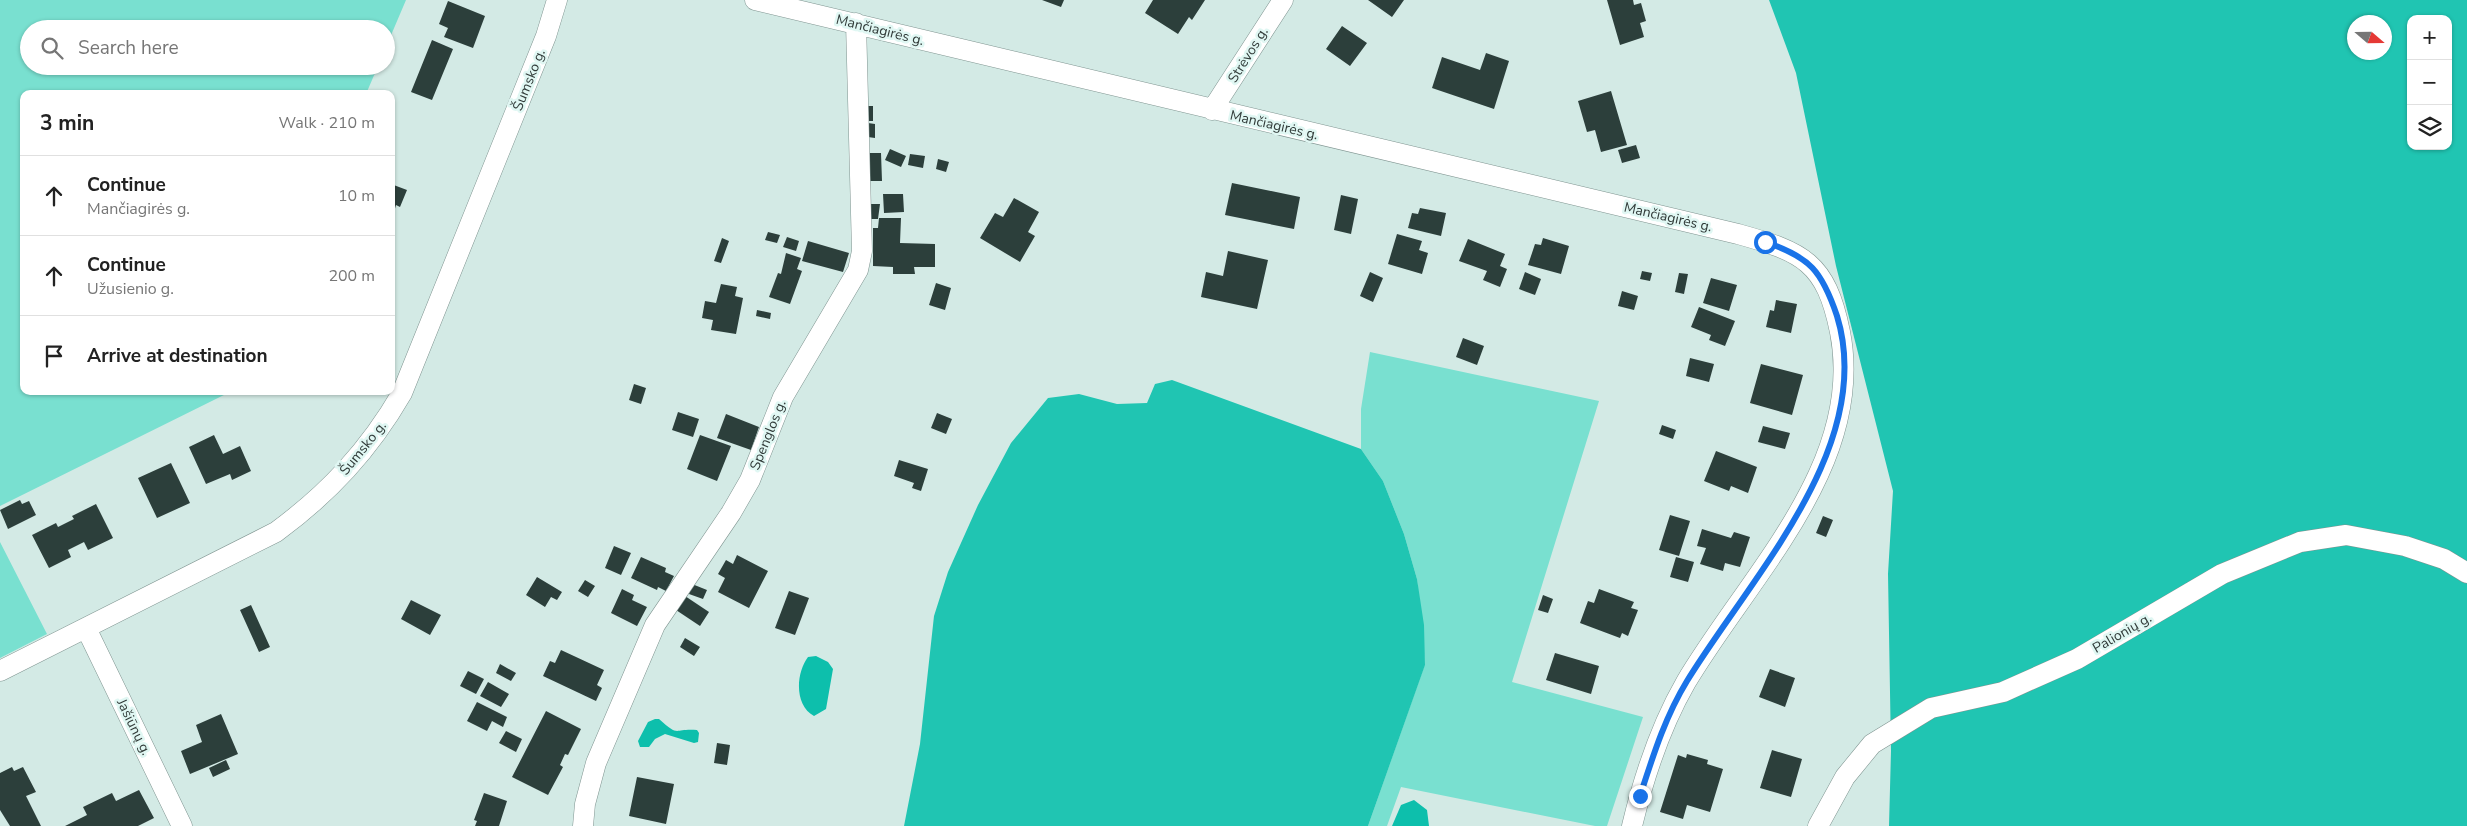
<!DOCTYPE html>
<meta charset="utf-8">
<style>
:root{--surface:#fff;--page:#f6f6f6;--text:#222;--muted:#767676;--line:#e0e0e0}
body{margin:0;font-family:"Nunito Sans",sans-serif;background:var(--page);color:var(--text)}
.controls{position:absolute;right:15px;top:15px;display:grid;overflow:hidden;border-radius:10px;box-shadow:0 1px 4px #0004}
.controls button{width:45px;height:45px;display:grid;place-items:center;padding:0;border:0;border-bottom:1px solid var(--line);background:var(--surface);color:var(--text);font:25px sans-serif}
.compass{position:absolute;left:2347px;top:15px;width:45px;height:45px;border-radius:50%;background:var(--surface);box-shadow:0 1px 4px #0004;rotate:110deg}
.stop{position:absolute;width:15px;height:15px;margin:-11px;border:4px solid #1a73e8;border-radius:50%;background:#fff}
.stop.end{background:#1a73e8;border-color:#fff;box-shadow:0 1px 5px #0008}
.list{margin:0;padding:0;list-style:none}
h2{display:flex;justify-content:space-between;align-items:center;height:65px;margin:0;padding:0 20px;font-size:21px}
h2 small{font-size:16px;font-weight:400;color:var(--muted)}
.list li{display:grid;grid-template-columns:32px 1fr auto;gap:15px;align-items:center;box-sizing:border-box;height:80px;padding:0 20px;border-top:1px solid var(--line)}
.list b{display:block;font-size:19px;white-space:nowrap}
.list p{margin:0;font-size:16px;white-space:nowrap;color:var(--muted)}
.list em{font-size:16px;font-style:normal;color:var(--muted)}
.icon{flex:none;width:28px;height:28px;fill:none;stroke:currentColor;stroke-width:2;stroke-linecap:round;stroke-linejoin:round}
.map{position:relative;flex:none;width:2467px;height:826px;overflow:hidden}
.search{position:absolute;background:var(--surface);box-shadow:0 1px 4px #0004;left:20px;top:20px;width:375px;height:55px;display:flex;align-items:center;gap:12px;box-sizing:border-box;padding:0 18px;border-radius:28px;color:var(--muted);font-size:19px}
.panel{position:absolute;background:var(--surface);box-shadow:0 1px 4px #0004;left:20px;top:90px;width:375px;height:305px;border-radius:10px}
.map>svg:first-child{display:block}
.green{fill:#79e0d0}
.forest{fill:#20c5b2;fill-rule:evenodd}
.water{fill:#0dbfac}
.building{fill:#2c3f3b}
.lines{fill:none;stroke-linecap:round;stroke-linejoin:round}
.street-casing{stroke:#7f9490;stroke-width:21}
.street{stroke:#fff;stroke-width:20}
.route{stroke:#1a73e8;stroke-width:6}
.labels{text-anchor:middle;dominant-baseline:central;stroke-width:5;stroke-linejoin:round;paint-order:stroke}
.street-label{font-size:14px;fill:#313b39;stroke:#e0f7f3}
</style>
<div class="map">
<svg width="2467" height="826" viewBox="0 0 2467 826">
<rect width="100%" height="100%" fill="#d3eae5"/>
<path class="green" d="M0,0h406l-20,47v-18h-357v37h349l-12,28h-342v297h208l-232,115z
M1370,352l229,49 -87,281 131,35 -36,109h-12l-194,-39 -14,39h-19l57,-162 -8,-85 -13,-45 -21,-53 -22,-32v-40z
M0,542l47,92 -47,24z"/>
<path class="forest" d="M1769,0h698v826h-578l2,-75 -3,-177 5,-83 -57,-225 -40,-193zM2411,19h37v127h-37zM2354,22h30v30h-30z
M1172,380l189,69 22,32 21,53 13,45 7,46 1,40 -57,161h-464l16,-82 14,-128 14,-44 30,-67 33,-62 37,-45 31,-4 38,10 30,-1 8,-19z"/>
<path class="water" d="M816,656l12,6 5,7 -7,40 -12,7c-20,-11 -18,-43 -6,-59z
M655,719h4c21,19 14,9 38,11l2,3 -1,9 -4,1 -29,-9 -10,5 -6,8h-9l-2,-6 10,-19z
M1414,800l13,10 2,16h-37l9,-21z"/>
<path class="building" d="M1042,0h22l-3,7z
M1153,0h52l-13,20 -3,-3 -11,17 -33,-21z
M1368,0h36l-12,17z
M1607,0h26l1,5 7,-2 5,18 -6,2 4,14 -24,8z
M448,1l37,15 -12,32 -29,-11 4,-9 -9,-4z
M1342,26l25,17 -17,23 -24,-17z
M432,40l21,9 -21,51 -21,-8z
M1486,53l23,8 -15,48 -62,-21 10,-31 38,13z
M1611,91l16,54 -26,7 -6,-22 -8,2 -9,-31z
M867,106h6v15h-6z
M868,123l7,1v14l-7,-1z
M1636,145l4,13 -18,5 -4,-13z
M890,149l16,7 -5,11 -16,-7z
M866,153h15l1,28h-15z
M910,154l15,2 -2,12 -15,-3z
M938,159l11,3 -3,10 -10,-3z
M1232,183l68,14 -6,32 -69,-14z
M391,184l16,6 -7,17 -4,-2 -2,7 -3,-1z
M883,194h20l1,18 -20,1z
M1341,195l17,4 -7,35 -17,-4z
M1014,198l25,14 -11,20 7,4 -15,26 -40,-24 15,-25 8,4z
M870,204h10l-2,15h-8z
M1420,208l26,5 -5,23 -33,-8 4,-15 6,1z
M879,218h22l-1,25 35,1v23h-21l1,7h-22v-7l-20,-1v-38h5z
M768,232l12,3 -3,8 -12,-3z
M1397,234l25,7 -3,9 9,3 -6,21 -34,-10z
M787,237l12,4 -3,10 -13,-4z
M722,238l7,3 -8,22 -7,-2z
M1543,238l26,8 -8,28 -33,-9 7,-21 6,1z
M1468,239l37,15 -5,12 7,3 -7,18 -17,-7 4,-9 -28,-10z
M808,241l41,12 -6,19 -41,-11z
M1228,251l40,9 -11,49 -56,-12 5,-25 17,4z
M786,253l15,5 -4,11 5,2 -12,33 -21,-7 9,-24 3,1z
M1642,271l10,2 -2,8 -10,-2z
M1370,272l13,6 -10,24 -13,-6z
M1525,272l16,7 -6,16 -16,-6z
M1679,273l9,1 -4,20 -9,-2z
M1711,278l26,7 -8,26 -26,-8z
M936,283l15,5 -6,22 -16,-5z
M721,284l16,3 -2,9 8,2 -7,36 -25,-4 2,-10 -11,-2 3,-17 11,2z
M1622,291l16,5 -4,14 -16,-4z
M1776,300l21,4 -6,29 -25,-6 4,-17 4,1z
M1699,307l36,14 -10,25 -16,-6 2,-5 -20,-8z
M757,310l14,3 -1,6 -14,-3z
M1463,338l21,8 -7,19 -21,-8z
M1690,358l24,6 -5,18 -23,-6z
M1761,364l42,11 -11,40 -42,-12z
M634,384l12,4 -5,16 -12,-4z
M678,412l21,7 -6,18 -21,-7z
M937,413l15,6 -6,15 -15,-6z
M726,414l33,13 -8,23 -34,-12z
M1662,425l14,5 -3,9 -14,-5z
M1763,426l27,7 -5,16 -27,-7z
M214,435l9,19 17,-8 11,25 -19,9 -2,-6 -24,10 -17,-37z
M700,435l31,11 -14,35 -30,-12z
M1716,451l41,16 -9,26 -17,-7 -2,5 -25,-10z
M899,460l29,9 -7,22 -9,-3 2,-5 -20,-7z
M171,463l19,40 -33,15 -19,-40z
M20,500l2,4 7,-3 7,14 -28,14 -8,-19z
M96,504l17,34 -25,12 -4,-8 -16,8 3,7 -22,11 -17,-33 24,-12 2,4 16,-8 -2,-3z
M1670,515l20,6 -11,35 -20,-6z
M1823,516l10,4 -7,17 -10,-4z
M1702,529l29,9 3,-6 16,5 -10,30 -15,-4 -2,8 -23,-7 6,-16 -9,-2z
M614,546l17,7 -10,22 -16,-7z
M737,555l31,16 -19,37 -31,-16 7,-14 -7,-4 8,-14 7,4z
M641,557l25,11 -1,4 9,4 -8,15 -8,-4 -1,3 -26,-12z
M1676,557l18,5 -6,20 -18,-5z
M537,577l25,15 -5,8 -6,-3 -6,10 -19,-12z
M585,580l10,6 -7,11 -10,-6z
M692,584l15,6 -4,9 -14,-5z
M622,589l12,6 -2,5 15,7 -10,19 -26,-13z
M1599,589l35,13 -3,6 7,2 -10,26 -6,-3 -2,5 -40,-15 8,-22 6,2z
M789,591l20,7 -14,37 -20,-7z
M1543,595l10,4 -5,14 -10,-3z
M685,596l24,16 -9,14 -24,-16z
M411,600l30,15 -11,20 -29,-16z
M251,605l19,42 -11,5 -19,-42z
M685,638l15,9 -6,9 -14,-9z
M561,650l43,20 -7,15 5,3 -6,13 -53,-25 7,-15 5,2z
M1555,653l44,13 -8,28 -45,-14z
M500,664l16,9 -5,8 -15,-8z
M1770,669l25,9 -10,29 -26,-10z
M468,671l16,8 -8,15 -16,-8z
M488,682l21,12 -8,13 -21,-11z
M477,702l30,15 -4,10 -11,-6 -5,10 -20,-10z
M546,711l35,18 -13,26 -3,-1 -5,11 3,2 -15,28 -36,-18z
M221,714l17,40 -48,20 -9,-23 21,-9 -6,-17z
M506,731l16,8 -6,13 -17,-9z
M717,743l13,2 -3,20 -13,-2z
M1772,750l30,9 -11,38 -31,-9z
M1687,754l21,6 -1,4 16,5 -13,43 -23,-7 -4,14 -23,-7 18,-57 8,3z
M226,760l4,9 -17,8 -4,-9z
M12,767l2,4 9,-4 13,25 -10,4 15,30h-31l-10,-16v-37z
M637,777l37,7 -8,40 -37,-8z
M139,790l15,28 -16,8h-73l22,-11 -4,-8 29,-14 4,8z
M484,793l23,8 -8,25h-24l2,-5 -3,-1z"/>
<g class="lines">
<g class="street-casing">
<path id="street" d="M755,0l983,234c65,18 88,28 102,98 26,132 -92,245 -154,350 -26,45 -42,94 -54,144
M1212,110l71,-110
M86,628l96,198
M0,671l276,-139c53,-39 93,-82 126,-139l144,-357 11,-36
M583,826l2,-22 11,-41 59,-138 76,-112 19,-33 33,-83 75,-127 4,-19 -6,-228
M1818,826l27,-49 27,-33 59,-36 72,-16 74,-33 145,-85 78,-32 46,-7 59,11 39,13 23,14"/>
</g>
<use href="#street" class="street"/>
</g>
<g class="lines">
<path class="route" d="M1640,796c13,-40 25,-79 47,-115 63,-103 190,-235 150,-365 -15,-45 -27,-59 -72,-74"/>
</g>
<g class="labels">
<g class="street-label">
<text transform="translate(880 30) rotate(14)">Mančiagirės g.</text>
<text transform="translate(1248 55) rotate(-58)">Strėvos g.</text>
<text transform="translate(529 80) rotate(-68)">Šumsko g.</text>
<text transform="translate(1274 125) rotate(13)">Mančiagirės g.</text>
<text transform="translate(1668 217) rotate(13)">Mančiagirės g.</text>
<text transform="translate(768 435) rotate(-68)">Spenglos g.</text>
<text transform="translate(363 448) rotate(-51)">Šumsko g.</text>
<text transform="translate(2122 633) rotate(-30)">Palionių g.</text>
<text transform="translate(134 727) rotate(64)">Jašiūnų g.</text>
</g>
</g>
</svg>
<div class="controls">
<button>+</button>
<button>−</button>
<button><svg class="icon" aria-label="layers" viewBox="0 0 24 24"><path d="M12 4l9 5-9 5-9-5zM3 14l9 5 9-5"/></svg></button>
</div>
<svg class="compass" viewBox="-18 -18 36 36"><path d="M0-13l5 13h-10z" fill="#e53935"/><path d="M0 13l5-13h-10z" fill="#767676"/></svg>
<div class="stop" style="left:1765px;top:242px"></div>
<div class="stop end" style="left:1640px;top:796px"></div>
<div class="search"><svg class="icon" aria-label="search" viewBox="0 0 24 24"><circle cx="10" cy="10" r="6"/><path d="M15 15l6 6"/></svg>Search here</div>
<section class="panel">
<h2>3 min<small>Walk · 210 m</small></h2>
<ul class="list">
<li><svg class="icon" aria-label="ahead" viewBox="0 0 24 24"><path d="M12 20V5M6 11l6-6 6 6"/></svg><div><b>Continue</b><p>Mančiagirės g.</p></div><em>10 m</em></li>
<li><svg class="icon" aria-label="ahead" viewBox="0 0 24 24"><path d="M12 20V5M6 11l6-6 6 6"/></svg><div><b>Continue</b><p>Užusienio g.</p></div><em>200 m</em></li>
<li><svg class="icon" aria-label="arrive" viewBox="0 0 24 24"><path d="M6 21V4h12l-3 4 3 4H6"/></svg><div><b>Arrive at destination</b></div></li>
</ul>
</section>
</div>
